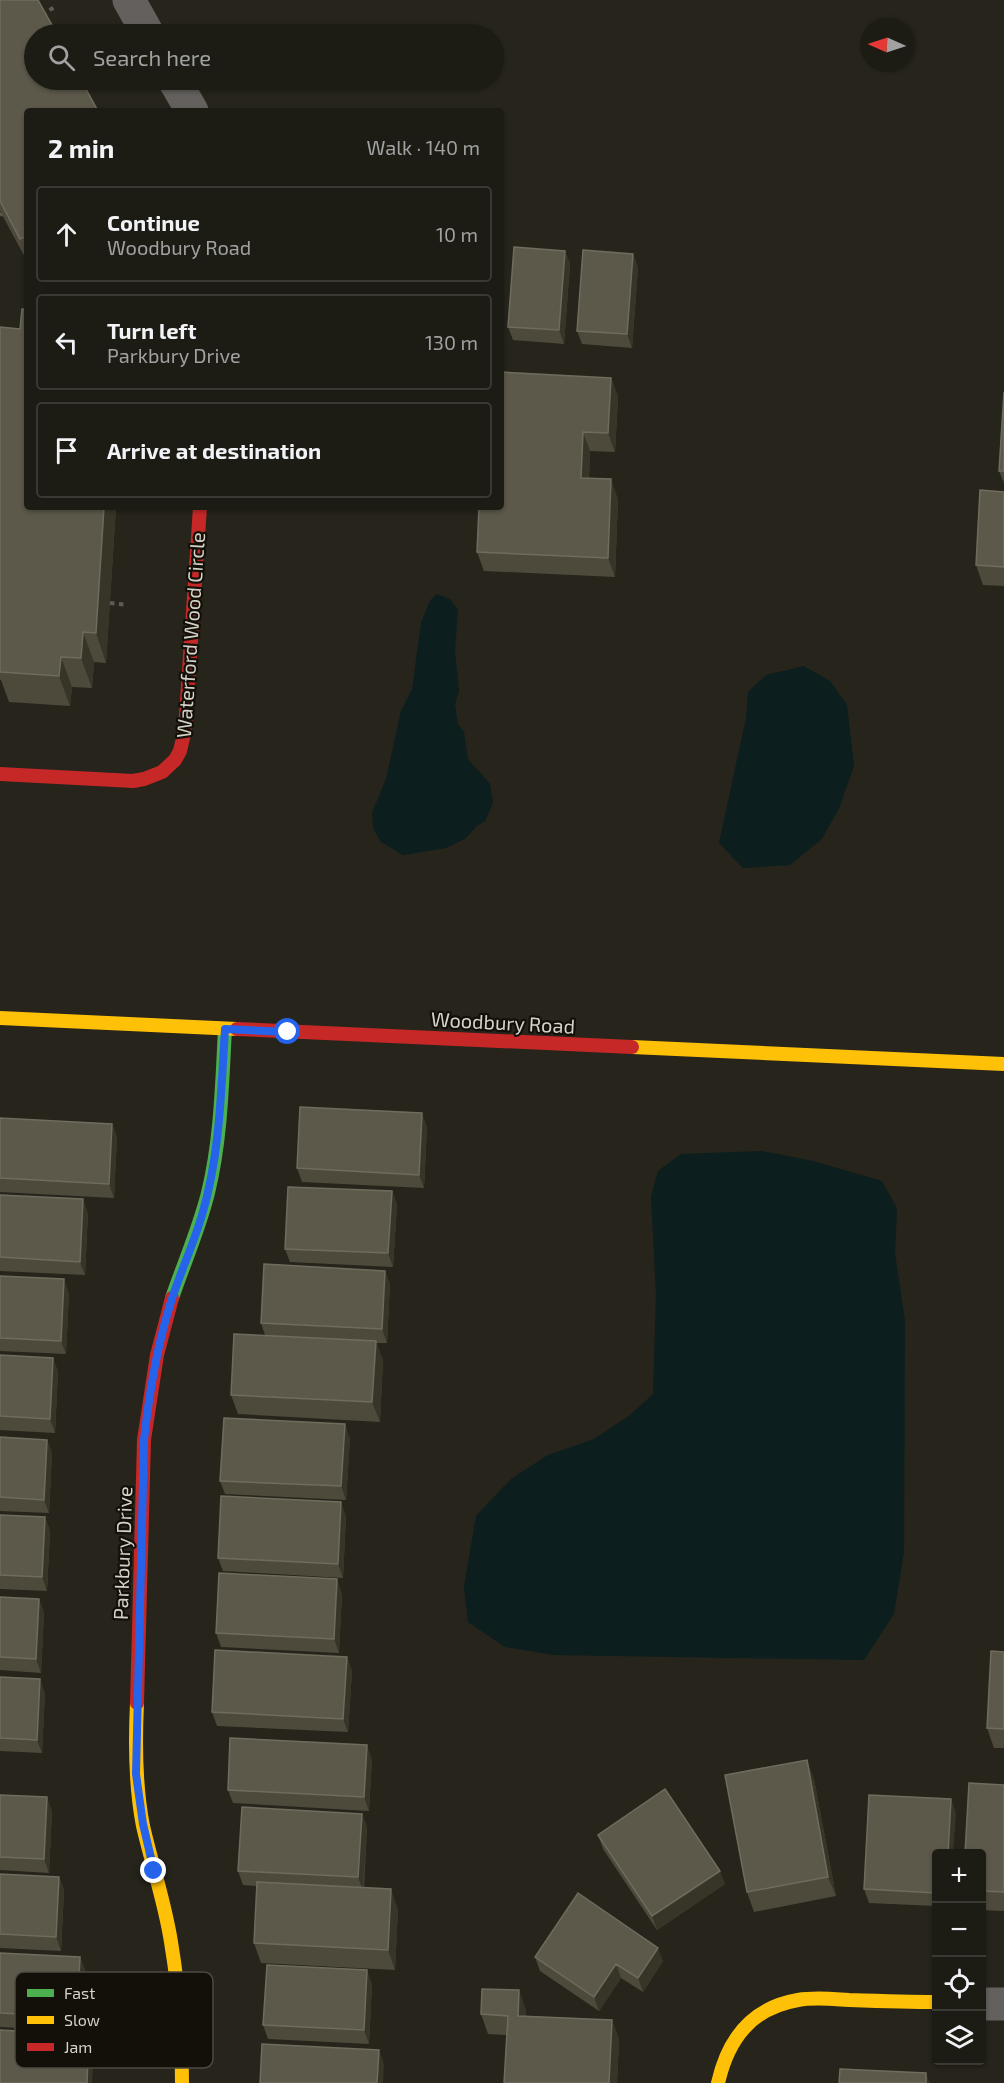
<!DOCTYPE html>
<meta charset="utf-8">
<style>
:root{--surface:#1c1b14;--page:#25241d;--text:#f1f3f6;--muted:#a0a1a0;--line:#3a3934}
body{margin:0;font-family:"Exo 2",sans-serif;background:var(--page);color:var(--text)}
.controls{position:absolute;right:18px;bottom:18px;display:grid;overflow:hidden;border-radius:6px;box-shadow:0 2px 4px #0004}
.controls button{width:54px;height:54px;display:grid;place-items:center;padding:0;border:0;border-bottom:2px solid var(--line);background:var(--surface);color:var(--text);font:30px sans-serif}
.compass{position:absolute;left:860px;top:18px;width:54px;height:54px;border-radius:50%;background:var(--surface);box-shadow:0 2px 4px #0004;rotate:273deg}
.stop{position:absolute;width:18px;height:18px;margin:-14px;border:4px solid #2563eb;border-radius:50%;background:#fff}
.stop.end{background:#2563eb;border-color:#fff;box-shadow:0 2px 6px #0008}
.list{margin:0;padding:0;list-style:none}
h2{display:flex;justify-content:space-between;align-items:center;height:78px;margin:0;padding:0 24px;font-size:26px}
h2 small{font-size:20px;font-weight:400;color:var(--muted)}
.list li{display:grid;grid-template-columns:39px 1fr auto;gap:18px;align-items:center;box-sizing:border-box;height:96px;margin:0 12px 12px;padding:0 12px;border:2px solid var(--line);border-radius:6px}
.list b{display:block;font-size:22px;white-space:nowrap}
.list p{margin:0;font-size:20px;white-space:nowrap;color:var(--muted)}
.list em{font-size:20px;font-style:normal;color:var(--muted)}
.icon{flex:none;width:33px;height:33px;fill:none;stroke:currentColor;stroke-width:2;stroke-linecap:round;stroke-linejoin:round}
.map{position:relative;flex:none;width:1004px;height:2083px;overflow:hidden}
.search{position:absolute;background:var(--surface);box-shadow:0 2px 4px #0004;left:24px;top:24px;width:480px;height:66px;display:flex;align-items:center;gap:15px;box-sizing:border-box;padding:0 21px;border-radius:33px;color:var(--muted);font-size:22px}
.panel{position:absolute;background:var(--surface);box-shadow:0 2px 4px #0004;left:24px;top:108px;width:480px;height:402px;border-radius:6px}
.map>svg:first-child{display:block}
.water{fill:#0c1e1d}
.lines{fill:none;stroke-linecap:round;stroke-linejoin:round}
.path{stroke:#5d5b56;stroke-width:4;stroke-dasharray:4.5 4.5;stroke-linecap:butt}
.street{stroke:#63605d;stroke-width:33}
.fast{stroke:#4caf50;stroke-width:14}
.slow{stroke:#ffc107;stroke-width:14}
.jam{stroke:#c62828;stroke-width:14}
.wall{fill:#4d4a3c}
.shaded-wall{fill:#373528}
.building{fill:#5c594b;stroke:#6f6c5e;stroke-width:1.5}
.route{stroke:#2563eb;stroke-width:8}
.labels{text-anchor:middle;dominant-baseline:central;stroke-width:4.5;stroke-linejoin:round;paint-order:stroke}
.street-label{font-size:20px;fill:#d5d3c8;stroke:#121009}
.key{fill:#121009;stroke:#4c4a42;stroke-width:1.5}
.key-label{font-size:16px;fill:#d5d3c8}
</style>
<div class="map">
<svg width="1004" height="2083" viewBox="0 0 1004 2083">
<rect width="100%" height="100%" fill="#26241b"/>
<path class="water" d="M436,594l14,5 8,11 -3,40 4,41 -4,13 3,20 6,8 4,27 22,25 3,19 -8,18 -8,5 -12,13 -19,9 -43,7 -22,-13 -8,-14 -1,-15 14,-34 15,-68 11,-22 9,-66 9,-22z
M804,666l26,15 17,24 7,61 -15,42 -17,31 -32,26 -47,3 -24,-25 27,-125 2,-26 18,-17z
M762,1151l51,10 69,20 15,27 -2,45 10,68 -1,231 -10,62 -30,46 -311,-5 -48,-8 -37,-25 -4,-35 12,-71 35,-37 37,-24 46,-16 36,-24 23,-21 3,-100 -5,-97 7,-26 23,-17z"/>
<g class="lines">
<path class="path" d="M42,15l14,-9
M0,215l2,-1
M110,603l18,2"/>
<path class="street" d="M129,0l19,34
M174,80l18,31
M982,2004h22"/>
<path class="fast" d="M172,1298c12,-35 27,-69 36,-105 13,-53 14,-109 17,-164"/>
<path class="slow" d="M0,1018l237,11
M632,1047l372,17
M137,1703c-2,41 -2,82 6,123 9,39 22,77 28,116 8,47 11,93 11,141
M718,2083c10,-44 33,-75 80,-83 17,-3 34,-1 51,0 29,1 58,2 87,2"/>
<path class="jam" d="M0,774l133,7 11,-2 18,-7 13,-12 5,-9 5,-21 15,-223
M237,1029l395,18
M137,1703l7,-263 13,-85 15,-57"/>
</g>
<path class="wall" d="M0,0l27,111v150l-27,-50z
M565,251l5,13 -6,80 -51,-4 -5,-13z
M633,254l5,14 -6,80 -50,-4 -5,-13z
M0,327l27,180h89l-10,156 -12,-1 -2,26 -20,-1 -2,19 -61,-4 -8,-22h-1z
M611,378l7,19 -3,55 -25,-1 -1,27 29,21 -3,78 -131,-6 -7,-19z
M1004,392v91l-5,-12z
M1004,492v94l-21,-1 -7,-20z
M0,1118l112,6 5,13 -3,61 -114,-6z
M427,1127l-3,61 -122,-6 -5,-14z
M392,1191l5,14 -4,62 -103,-5 -5,-13z
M0,1195l88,18 -3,62 -85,-4z
M385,1271l5,13 -3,59h-11l7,17 -3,62 -142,-8 -7,-19 34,-60 -4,-12z
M0,1276l69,17 -3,61 -66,-3z
M0,1355l53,3 5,14 -3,61 -55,-3z
M0,1437l47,3 5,13 -3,60 -49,-2z
M350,1438l-4,62 -121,-6 -5,-13z
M0,1515l45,2 5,14 -3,60 -47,-2z
M346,1516l-3,62 -120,-7 -5,-13z
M342,1593l-3,60 -118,-6 -5,-14z
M0,1597l39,2 5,14 -3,60 -41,-3z
M1004,1652v96h-10l-7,-20z
M347,1657l5,14 -4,61 -131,-6 -5,-14z
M0,1677l45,16 -3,60 -42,-2z
M372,1759l-3,52 -136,-8 -5,-13z
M814,1779l22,117 -82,16 -7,-20z
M1004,1785v126l-23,-1v-56z
M0,1795l52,16 -3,62 -49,-3z
M956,1813l-20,41v52l-67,-3 -5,-14z
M362,1814l5,13 -3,61 34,21 -3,61 -134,-7 -7,-20 3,-57 -14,-1 -5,-14z
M598,1835l127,49 -68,46 -54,-81z
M0,1874l59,3 5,13 -3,61 -61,-3z
M0,1953l80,4 5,13 -3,61 -82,-4z
M535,1957l128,4 -20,31 -22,-14 -22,33 -59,-40z
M372,1984l-3,60 -101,-5 -5,-14z
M526,2010v6l86,4 7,20 -2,43h-113l3,-48 -19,-1 -7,-20z"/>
<path class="shaded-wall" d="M565,251l5,13 -6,80 -5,-14z
M633,254l5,14 -6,80 -5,-14z
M611,378l7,19 -3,55 -7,-19z
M583,432l7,19 -2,46 -7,-19z
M611,479l7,20 -3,78 -7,-19z
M104,507h12l-10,156 -10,-30z
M83,632l11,30 -2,26 -11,-30z
M61,657l11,30 -2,19 -11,-30z
M422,1113l5,14 -3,61 -5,-13z
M112,1124l5,13 -3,61 -5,-14z
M392,1191l5,14 -4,62 -5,-14z
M83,1199l5,14 -3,62 -5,-13z
M385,1271l5,13 -3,59 -5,-14z
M64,1279l5,14 -3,61 -5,-13z
M376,1341l7,19 -3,62 -8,-20z
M53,1358l5,14 -3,61 -5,-14z
M345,1424l5,14 -4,62 -5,-14z
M47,1440l5,13 -3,60 -5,-13z
M341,1502l5,14 -3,62 -5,-14z
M45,1517l5,14 -3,60 -5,-14z
M337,1579l5,14 -3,60 -5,-14z
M39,1599l5,14 -3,60 -5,-14z
M347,1657l5,14 -4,61 -5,-13z
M40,1679l5,14 -3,60 -5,-13z
M367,1745l5,14 -3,52 -5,-14z
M807,1760l7,19 22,117 -8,-19z
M47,1797l5,14 -3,62 -5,-14z
M951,1799l5,14 -3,41h-5z
M362,1814l5,13 -4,64 -5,-14z
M720,1871l5,13 -68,46 -5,-14z
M59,1877l5,13 -3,61 -5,-14z
M391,1889l7,20 -3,61 -7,-20z
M658,1948l5,13 -20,31 -5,-14z
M80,1957l5,13 -3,61 -5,-14z
M616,1964l5,14 -22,33 -5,-14z
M367,1970l5,14 -3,60 -5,-14z
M519,1990l7,20 -1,25 -7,-19z
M612,2020l7,20 -2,43h-8z
M89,2035l5,14 -2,34h-5z
M379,2050l5,14 -1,19h-6z
M926,2073l4,10h-4z"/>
<path class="building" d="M0,0h38l19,34h-23v46h47l17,31h-71v125l-7,3 -20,-38z
M514,247l51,4 -6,79 -51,-3z
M583,250l50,4 -6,80 -50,-3z
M22,309h5v198h77l-8,126 -13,-1 -2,26 -20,-1 -2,19 -59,-4v-345l20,2z
M501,372l110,6 -3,55 -25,-1 -2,46 30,1 -3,79 -131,-6 2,-45h22z
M1004,392v79h-5z
M980,490l24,2v75l-28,-2z
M300,1107l122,6 -3,62 -122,-7z
M0,1118l112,6 -3,60 -109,-6z
M288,1187l104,4 -4,62 -103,-4z
M0,1195l83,4 -3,63 -80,-5z
M264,1264l121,7 -3,58 -121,-6z
M0,1276l64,3 -3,62 -61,-3z
M234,1334l142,7 -4,61 -141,-7z
M0,1355l53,3 -3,61 -50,-3z
M224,1418l121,6 -4,62 -121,-5z
M0,1437l47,3 -3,60 -44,-3z
M221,1496l120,6 -3,62 -120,-6z
M0,1515l45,2 -3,60 -42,-2z
M219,1573l118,6 -3,60 -118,-6z
M0,1597l39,2 -3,60 -36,-2z
M215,1650l132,7 -4,62 -131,-7z
M991,1651l13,1v77l-17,-1z
M0,1677l40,2 -3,61 -37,-2z
M230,1738l137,7 -3,52 -136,-7z
M807,1760l21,117 -81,15 -22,-117z
M969,1783l35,2v107l-23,-1v-37h-16z
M665,1789l55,82 -68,45 -54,-81z
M0,1795l47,2 -3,62 -44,-2z
M869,1795l82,4 -3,55h-12v39l-72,-4z
M242,1807l120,7 -4,63 -120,-6z
M0,1874l59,3 -3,60 -56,-3z
M257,1882l134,7 -3,61 -134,-7z
M578,1893l80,55 -20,30 -22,-14 -22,33 -59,-40z
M0,1953l80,4 -3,60 -77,-4z
M267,1965l100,5 -3,60 -101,-5z
M482,1989l37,1 -1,26 94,4 -3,63h-105l4,-67 -27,-2z
M0,2030l89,5 -2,48h-87z
M262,2044l117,6 -2,33h-117z
M840,2069l86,4v10h-87z"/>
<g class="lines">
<path class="route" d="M154,1871l-11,-47 -7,-50 8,-334c5,-46 12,-90 26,-135 9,-30 23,-59 32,-90 18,-60 19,-124 23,-186l63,3"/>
</g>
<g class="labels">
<g class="street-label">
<text transform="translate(190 635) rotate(-86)">Waterford Wood Circle</text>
<text transform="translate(503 1022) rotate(3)">Woodbury Road</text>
<text transform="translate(122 1553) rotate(-88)">Parkbury Drive</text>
</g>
</g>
<rect x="15" y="1972" width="198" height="96" rx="9" class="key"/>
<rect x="27" y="1989" width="27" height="8" fill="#4caf50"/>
<rect x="27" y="2016" width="27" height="8" fill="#ffc107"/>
<rect x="27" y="2043" width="27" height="8" fill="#c62828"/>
<g class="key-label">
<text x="64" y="1999">Fast</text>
<text x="64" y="2026">Slow</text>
<text x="64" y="2053">Jam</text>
</g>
</svg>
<div class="controls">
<button>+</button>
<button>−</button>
<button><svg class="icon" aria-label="locate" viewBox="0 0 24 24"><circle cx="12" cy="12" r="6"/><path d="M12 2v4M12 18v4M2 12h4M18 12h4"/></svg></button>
<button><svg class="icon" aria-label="layers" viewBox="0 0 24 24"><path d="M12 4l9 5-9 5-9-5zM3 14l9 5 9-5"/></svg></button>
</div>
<svg class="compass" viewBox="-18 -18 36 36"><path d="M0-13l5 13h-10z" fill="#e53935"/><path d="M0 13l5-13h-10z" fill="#a0a1a0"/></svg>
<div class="stop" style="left:288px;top:1032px"></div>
<div class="stop end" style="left:154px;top:1871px"></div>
<div class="search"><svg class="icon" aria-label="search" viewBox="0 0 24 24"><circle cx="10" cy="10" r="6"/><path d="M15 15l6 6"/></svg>Search here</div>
<section class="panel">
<h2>2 min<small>Walk · 140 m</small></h2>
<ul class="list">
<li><svg class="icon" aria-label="ahead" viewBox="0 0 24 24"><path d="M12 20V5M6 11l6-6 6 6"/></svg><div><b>Continue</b><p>Woodbury Road</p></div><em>10 m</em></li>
<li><svg class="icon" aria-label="left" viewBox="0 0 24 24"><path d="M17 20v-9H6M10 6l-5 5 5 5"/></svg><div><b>Turn left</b><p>Parkbury Drive</p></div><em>130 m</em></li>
<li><svg class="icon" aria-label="arrive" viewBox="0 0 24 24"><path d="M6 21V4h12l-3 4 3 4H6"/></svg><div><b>Arrive at destination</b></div></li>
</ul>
</section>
</div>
